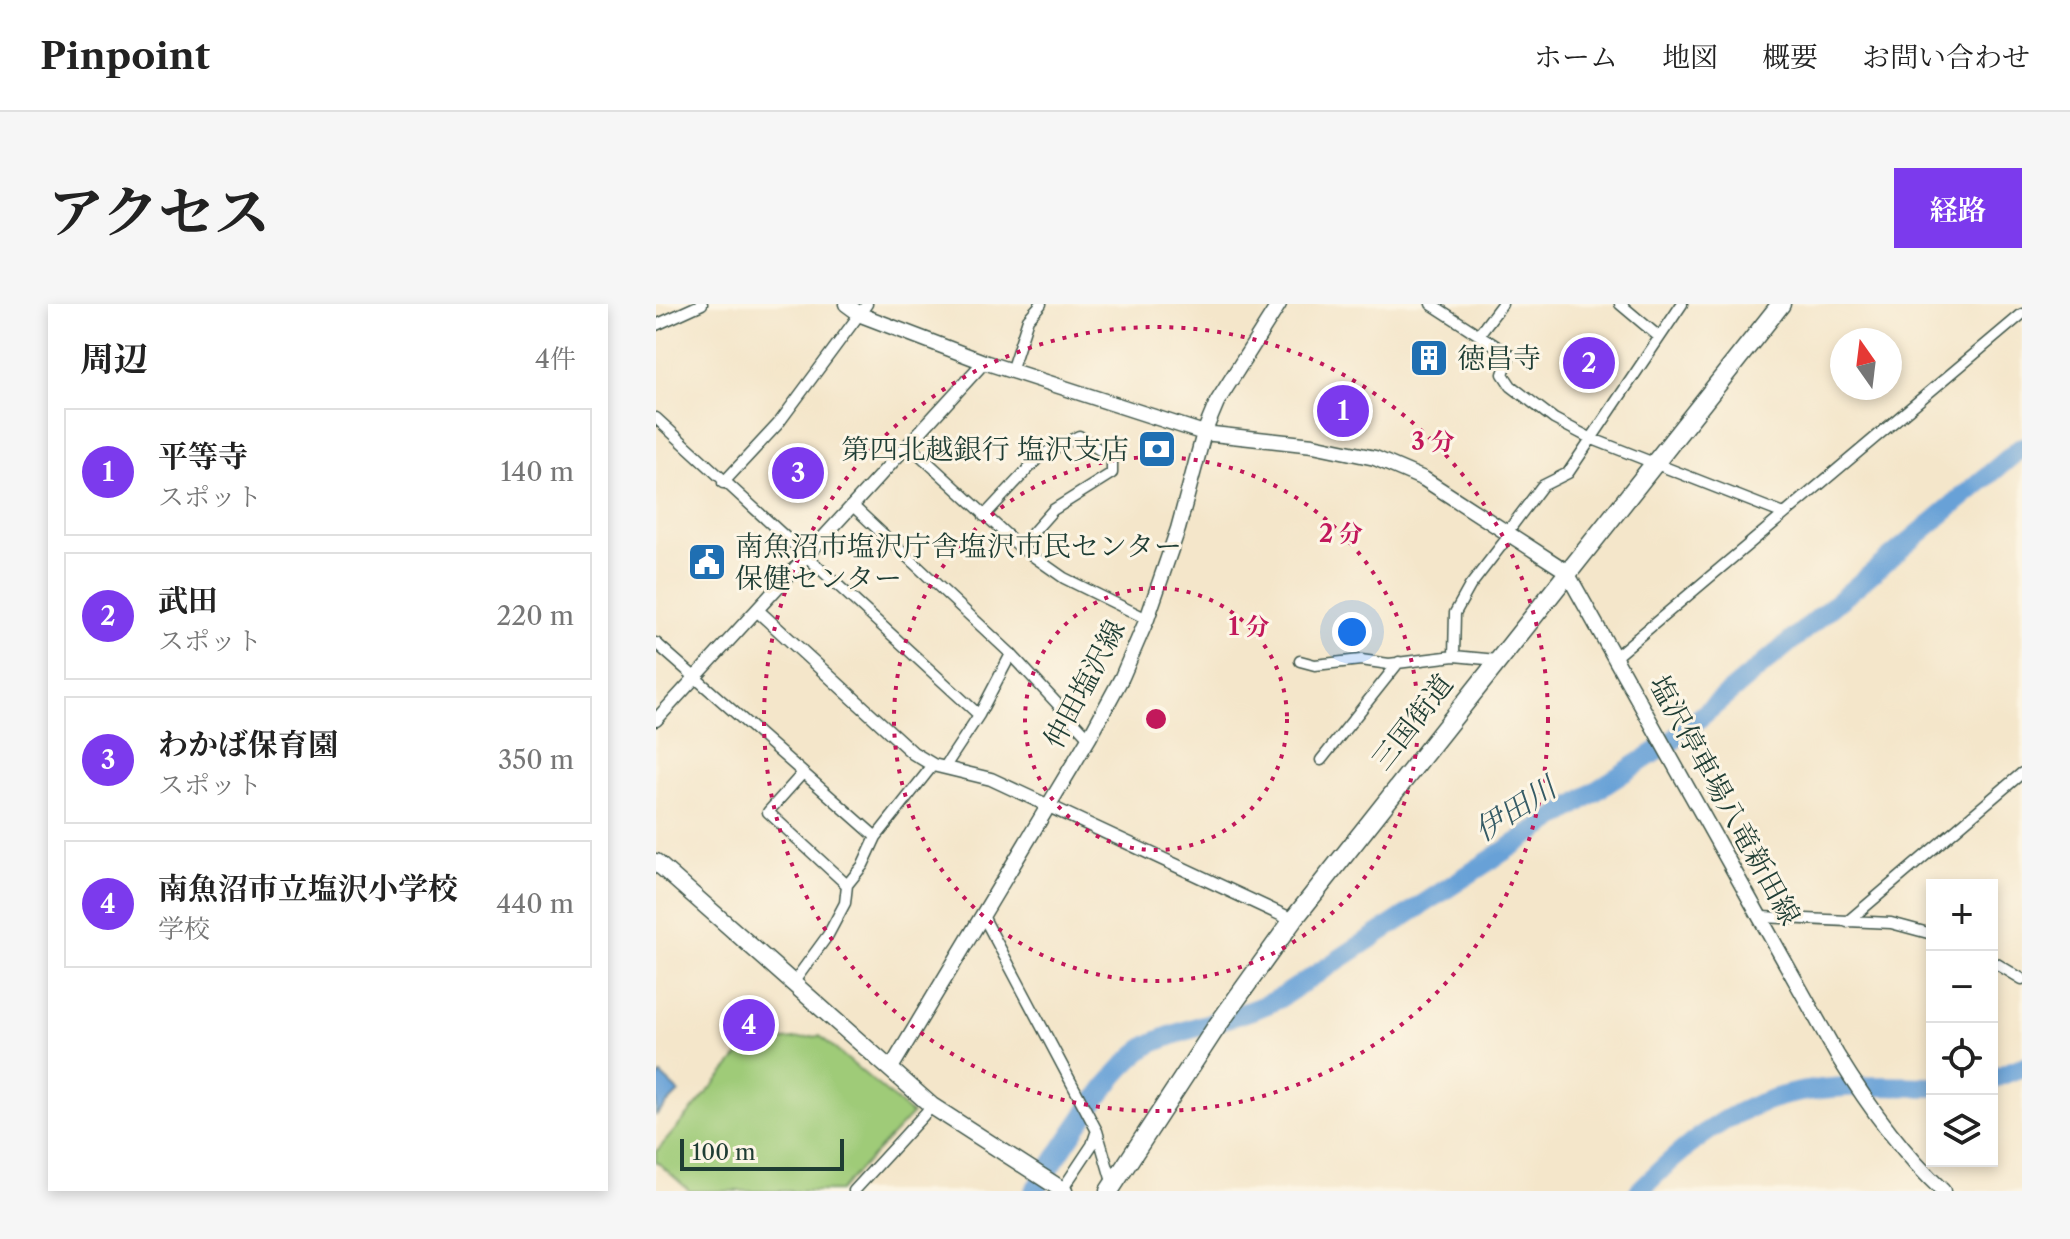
<!DOCTYPE html>
<html lang="ja">
<meta charset="utf-8">
<style>
:root{--surface:#fff;--page:#f6f6f6;--text:#222;--muted:#767676;--line:#e0e0e0;--accent:#7c3aed}
body{margin:0;font-family:"Libre Caslon Text","Noto Serif JP",serif;background:var(--page);color:var(--text)}
.controls{position:absolute;right:24px;bottom:24px;display:grid;overflow:hidden;border-radius:0px;box-shadow:0 4px 12px #0003}
.controls button{width:72px;height:72px;display:grid;place-items:center;padding:0;border:0;border-bottom:2px solid var(--line);background:var(--surface);color:var(--text);font:40px sans-serif}
.compass{position:absolute;left:1174px;top:24px;width:72px;height:72px;border-radius:50%;background:var(--surface);box-shadow:0 4px 12px #0003;rotate:346deg}
.scale{position:absolute;left:24px;bottom:20px;width:164px;box-sizing:border-box;padding-left:8px;border:4px solid #1f3d34;border-top:0;font-size:22px;line-height:28px;white-space:nowrap;color:#1f3d34;-webkit-text-stroke:6px #fcf5e5;paint-order:stroke}
.you{position:absolute;left:696px;top:328px;width:28px;height:28px;margin:-20px;border:6px solid #fff;border-radius:50%;background:#1a73e8;box-shadow:0 0 0 12px #1a73e833}
.badge{display:grid;place-items:center;width:52px;height:52px;border-radius:50%;background:var(--accent);color:#fff;font-size:26px;font-weight:700}
.pin{position:absolute;translate:-50% -50%;border:4px solid #fff;box-shadow:0 2px 8px #0006}
.list{margin:0;padding:0;list-style:none}
h2{display:flex;justify-content:space-between;align-items:center;height:104px;margin:0;padding:0 32px;font-size:34px}
h2 small{font-size:26px;font-weight:400;color:var(--muted)}
.list li{display:grid;grid-template-columns:52px 1fr auto;gap:24px;align-items:center;box-sizing:border-box;height:128px;margin:0 16px 16px;padding:0 16px;border:2px solid var(--line);border-radius:0px}
.list b{display:block;font-size:30px;white-space:nowrap}
.list p{margin:0;font-size:26px;white-space:nowrap;color:var(--muted)}
.list em{font-size:26px;font-style:normal;color:var(--muted)}
.icon{flex:none;width:44px;height:44px;fill:none;stroke:currentColor;stroke-width:2;stroke-linecap:round;stroke-linejoin:round}
.map{position:relative;flex:none;width:1366px;height:887px;overflow:hidden;border-radius:0px}
header{display:flex;align-items:center;gap:48px;box-sizing:border-box;height:112px;padding:0 40px;background:var(--surface);border-bottom:2px solid var(--line)}
header strong{font-size:38px}
nav{display:flex;gap:44px;margin-inline-start:auto;font-size:28px}
.intro{display:flex;align-items:center;justify-content:space-between;box-sizing:border-box;height:192px;padding:0 48px}
h1{margin:0;font-size:56px}
.button{padding:20px 36px;border-radius:0px;background:var(--accent);color:#fff;font-size:28px;font-weight:700}
main{display:flex;gap:48px;padding:0 48px}
aside{flex:1;background:var(--surface);border-radius:0px;box-shadow:0 4px 12px #0003}
.map>svg:first-child{display:block}
.green{fill:#9fcb78;stroke:#5f8456;stroke-width:2}
.water{fill:#67a1d7;stroke:#436f86;stroke-width:2}
.lines{fill:none;stroke-linecap:round;stroke-linejoin:round}
.river{stroke:#67a1d7;stroke-width:20}
.minor-casing{stroke:#3f564a;stroke-width:13}
.tertiary-casing{stroke:#3f564a;stroke-width:15}
.secondary-casing{stroke:#3f564a;stroke-width:17}
.primary-casing{stroke:#3f564a;stroke-width:19}
.trunk-casing{stroke:#3f564a;stroke-width:21}
.minor{stroke:#fff;stroke-width:10}
.tertiary{stroke:#fff;stroke-width:12}
.secondary{stroke:#fff;stroke-width:14}
.primary{stroke:#fff;stroke-width:16}
.trunk{stroke:#fff;stroke-width:18}
.ring{fill:none;stroke:#c2185b;stroke-width:4;stroke-dasharray:4 8}
.labels{text-anchor:middle;dominant-baseline:central;stroke-width:6;stroke-linejoin:round;paint-order:stroke}
.poi-label{font-size:28px;fill:#1f3d34;stroke:#fcf5e5;text-anchor:start}
.street-label{font-size:28px;fill:#1f3d34;stroke:#fcf5e5}
.water-label{font-size:30px;font-style:italic;fill:#355b65;stroke:#fcf5e5}
.centre{fill:#c2185b;stroke:#fcf5e5;stroke-width:4}
.ring-label{font-size:24px;text-anchor:middle;font-weight:bold;fill:#c2185b;stroke:#fcf5e5;stroke-width:6;stroke-linejoin:round;paint-order:stroke}
</style>
<header>
<strong>Pinpoint</strong>
<nav><a>ホーム</a><a>地図</a><a>概要</a><a>お問い合わせ</a></nav>
</header>
<div class="intro"><h1>アクセス</h1><a class="button">経路</a></div>
<main>
<aside>
<h2>周辺<small>4件</small></h2>
<ul class="list">
<li><span class="badge">1</span><div><b>平等寺</b><p>スポット</p></div><em>140 m</em></li>
<li><span class="badge">2</span><div><b>武田</b><p>スポット</p></div><em>220 m</em></li>
<li><span class="badge">3</span><div><b>わかば保育園</b><p>スポット</p></div><em>350 m</em></li>
<li><span class="badge">4</span><div><b>南魚沼市立塩沢小学校</b><p>学校</p></div><em>440 m</em></li>
</ul>
</aside>
<div class="map">
<svg width="1366" height="887" viewBox="0 0 1366 887">
<rect width="100%" height="100%" fill="#fcf5e5"/>
<filter id="ink" filterUnits="userSpaceOnUse"><feTurbulence type="fractalNoise" baseFrequency=".0125" numOctaves="2"/><feDisplacementMap in="SourceGraphic" scale="16" xChannelSelector="R" yChannelSelector="G"/><feConvolveMatrix kernelMatrix="1 2 1 2 8 2 1 2 1" color-interpolation-filters="sRGB"/></filter>
<filter id="wash" filterUnits="userSpaceOnUse"><feTurbulence type="fractalNoise" baseFrequency=".006" numOctaves="4" result="noise"/><feDisplacementMap in="SourceGraphic" scale="32" xChannelSelector="R" yChannelSelector="G"/><feGaussianBlur stdDeviation="1.8" result="paint"/><feColorMatrix in="noise" values="0 0 0 0 0 0 0 0 0 0 0 0 0 0 0 0 0 1.4 0 .05"/><feComposite in="paint" operator="in"/></filter>
<g filter="url(#wash)">
<rect width="100%" height="100%" fill="#f4e6ca"/>
<path class="green" d="M164,732l92,78 -73,77h-149l-34,-30v-9l93,-108z"/>
<path class="water" d="M5,771l18,17 -23,23v-35z"/>
<g class="lines">
<path class="river" d="M1336,775l30,-12
M378,887c27,-38 79,-129 119,-148 41,-19 86,-24 127,-45l392,-257 350,-294
M983,887c102,-102 153,-108 293,-104"/>
</g>
</g>
<g filter="url(#ink)">
<g class="lines">
<g class="minor-casing">
<path id="minor" d="M775,0l79,51 -7,19 8,12 43,33 36,19 194,76
M964,0l38,32
M0,21l46,-21
M824,29l22,-29
M355,67l17,-52 13,-15
M0,114l323,297
M254,142l110,101 44,31 83,41
M67,179l55,-59 89,-120
M197,202l158,148 78,84
M328,212l56,-60 39,-20 33,22v15l-59,37 -33,37
M852,227l34,-45 26,-13 114,-169
M0,339l220,194
M798,352l1,-43 15,-27 41,-53
M960,352l406,-342
M644,357l15,4 46,-5 28,4 65,-8 43,4
M665,456l78,-98
M288,464l35,-53 32,-61
M146,470l-34,38 79,73
M327,612l114,215 16,54
M1105,613l130,6 41,11
M1191,618l175,-149
M1336,657l30,18
M137,679l35,-48 17,-32 2,-18 16,-20 13,-28 57,-72
M406,886l30,-45 4,-12
M198,887l78,-85"/>
</g>
<g class="tertiary-casing">
<path id="tertiary" d="M102,307l155,142 20,12 58,14 302,141
M0,416l328,-358"/>
</g>
<g class="secondary-casing">
<path id="secondary" d="M190,0l15,11 123,47 220,71 109,12 62,13 49,21 142,92 271,484c30,49 64,97 106,136
M235,764l198,-330 33,-61 25,-58 31,-90 26,-96 13,-31 62,-98"/>
</g>
<g class="primary-casing">
<path id="primary" d="M0,558l276,244 132,85"/>
</g>
<g class="trunk-casing">
<path id="trunk" d="M453,887l108,-165 76,-106 488,-616"/>
</g>
<use href="#minor" class="minor"/>
<use href="#tertiary" class="tertiary"/>
<use href="#secondary" class="secondary"/>
<use href="#primary" class="primary"/>
<use href="#trunk" class="trunk"/>
</g>
</g>
<g class="ring">
<circle cx="500" cy="415" r="131"/>
<circle cx="500" cy="415" r="262"/>
<circle cx="500" cy="415" r="392"/>
</g>
<defs>
<g id="building-square" transform="scale(2)"><rect x="-9" y="-9" width="18" height="18" rx="4" fill="#1f6fb2" stroke="#fcf5e5"/><path d="M-4-6H4V6H1V3H-1V6H-4ZM-2.5-4.3h1.7v1.8h-1.7ZM.8-4.3h1.7v1.8H.8ZM-2.5-1h1.7V.8h-1.7ZM.8-1h1.7V.8H.8Z" fill="#fff"/></g>
<g id="bank-square" transform="scale(2)"><rect x="-9" y="-9" width="18" height="18" rx="4" fill="#1f6fb2" stroke="#fcf5e5"/><path d="M-6-4H6V4H-6ZM0-2.3a2.3 2.3 0 1 0 0 4.6a2.3 2.3 0 1 0 0-4.6Z" fill="#fff"/></g>
<g id="civic-square" transform="scale(2)"><rect x="-9" y="-9" width="18" height="18" rx="4" fill="#1f6fb2" stroke="#fcf5e5"/><path d="M-.6-6.5H3V-4.5H.6V-3L4-1V1h2V6H-6V1h2V-1L-.6-3ZM-1.2 2.5V6h2.4V2.5Z" fill="#fff"/></g>
</defs>
<g fill-rule="evenodd">
<use href="#building-square" x="773" y="54"/>
<use href="#bank-square" x="501" y="145"/>
<use href="#civic-square" x="51" y="258"/>
</g>
<g class="labels">
<g class="poi-label">
<text x="801" y="54">徳昌寺</text>
<text x="473" y="145" text-anchor="end">第四北越銀行 塩沢支店</text>
<text x="79" y="242">南魚沼市塩沢庁舎塩沢市民センター<tspan x="79" dy="32">保健センター</tspan></text>
</g>
<g class="street-label">
<text transform="translate(428 380) rotate(-62)">仲田塩沢線</text>
<text transform="translate(756 418) rotate(-52)">三国街道</text>
<text transform="translate(1069 496) rotate(61)">塩沢停車場八竜新田線</text>
</g>
<g class="water-label">
<text transform="translate(859 505) rotate(-33)">伊田川</text>
</g>
</g>
<circle cx="500" cy="415" r="12" class="centre"/>
<g class="ring-label">
<text x="777" y="146">3 分</text>
<text x="685" y="238">2 分</text>
<text x="593" y="331">1 分</text>
</g>
</svg>
<div class="controls">
<button>+</button>
<button>−</button>
<button><svg class="icon" aria-label="locate" viewBox="0 0 24 24"><circle cx="12" cy="12" r="6"/><path d="M12 2v4M12 18v4M2 12h4M18 12h4"/></svg></button>
<button><svg class="icon" aria-label="layers" viewBox="0 0 24 24"><path d="M12 4l9 5-9 5-9-5zM3 14l9 5 9-5"/></svg></button>
</div>
<svg class="compass" viewBox="-18 -18 36 36"><path d="M0-13l5 13h-10z" fill="#e53935"/><path d="M0 13l5-13h-10z" fill="#767676"/></svg>
<div class="scale">100 m</div>
<div class="you"></div>
<div class="pin badge" style="left:687px;top:107px">1</div>
<div class="pin badge" style="left:933px;top:59px">2</div>
<div class="pin badge" style="left:142px;top:169px">3</div>
<div class="pin badge" style="left:93px;top:721px">4</div>
</div>
</main>
